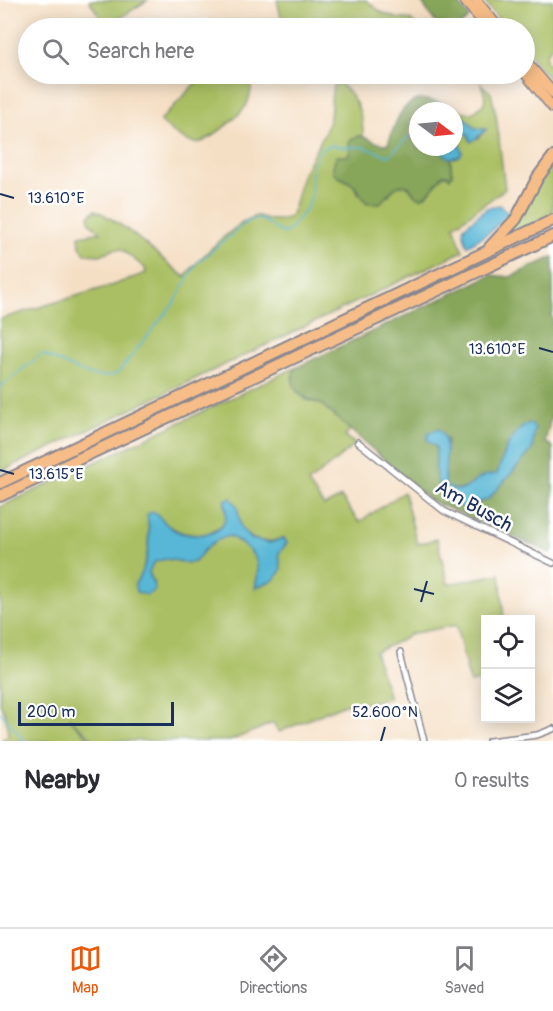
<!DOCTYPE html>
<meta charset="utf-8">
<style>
:root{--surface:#fff;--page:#f7f7f7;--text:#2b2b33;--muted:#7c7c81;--line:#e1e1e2;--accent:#ea580c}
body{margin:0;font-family:Pangolin,sans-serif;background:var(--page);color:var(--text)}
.controls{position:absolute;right:18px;bottom:18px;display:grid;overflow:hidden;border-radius:0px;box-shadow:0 3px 15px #0003}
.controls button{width:54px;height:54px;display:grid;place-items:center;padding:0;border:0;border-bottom:2px solid var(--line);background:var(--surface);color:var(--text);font:30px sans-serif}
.compass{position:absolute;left:409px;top:102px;width:54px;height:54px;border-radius:50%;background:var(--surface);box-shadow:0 3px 15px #0003;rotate:106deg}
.scale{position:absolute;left:18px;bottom:15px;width:156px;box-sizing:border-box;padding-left:6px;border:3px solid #1b2f5e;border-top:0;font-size:16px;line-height:21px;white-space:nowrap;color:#1b2f5e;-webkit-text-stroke:4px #fff;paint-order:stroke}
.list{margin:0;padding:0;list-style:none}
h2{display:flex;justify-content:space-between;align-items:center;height:78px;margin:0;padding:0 24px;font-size:26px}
h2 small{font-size:20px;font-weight:400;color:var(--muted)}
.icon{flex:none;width:33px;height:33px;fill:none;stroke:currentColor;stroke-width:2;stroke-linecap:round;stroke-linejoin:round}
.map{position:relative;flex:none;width:553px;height:741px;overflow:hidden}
.search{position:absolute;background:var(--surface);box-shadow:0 3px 15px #0003;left:18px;right:18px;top:18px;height:66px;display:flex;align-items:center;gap:15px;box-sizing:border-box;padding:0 21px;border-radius:33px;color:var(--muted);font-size:22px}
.sheet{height:186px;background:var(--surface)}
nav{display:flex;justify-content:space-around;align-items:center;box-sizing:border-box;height:84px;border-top:2px solid var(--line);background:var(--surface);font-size:16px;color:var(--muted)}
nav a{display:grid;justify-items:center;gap:3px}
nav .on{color:var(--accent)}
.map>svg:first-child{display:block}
.green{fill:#aabf64;stroke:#627761;stroke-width:1.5;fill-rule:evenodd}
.forest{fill:#87a65a;stroke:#516a5c;stroke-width:1.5;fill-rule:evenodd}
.water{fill:#58b7d6;stroke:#3a739a;stroke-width:1.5}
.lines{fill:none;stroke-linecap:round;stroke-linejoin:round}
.stream{stroke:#58b7d6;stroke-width:1.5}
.minor-casing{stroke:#888791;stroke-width:8}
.primary-casing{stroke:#888791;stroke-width:12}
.motorway-casing{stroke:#888791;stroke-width:14}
.minor{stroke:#fff;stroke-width:5}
.primary{stroke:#f7bd88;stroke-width:9}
.motorway{stroke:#f7bd88;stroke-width:10}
.ticks{fill:none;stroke:#1b2f5e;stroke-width:2}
.labels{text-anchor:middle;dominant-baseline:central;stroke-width:5;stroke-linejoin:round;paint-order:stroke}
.street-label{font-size:20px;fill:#1b2f5e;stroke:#fff}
.ticks-label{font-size:15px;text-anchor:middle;fill:#1b2f5e;stroke:#fff;stroke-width:5;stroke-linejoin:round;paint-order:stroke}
</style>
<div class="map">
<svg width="553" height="741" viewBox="0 0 553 741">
<rect width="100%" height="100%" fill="#fff"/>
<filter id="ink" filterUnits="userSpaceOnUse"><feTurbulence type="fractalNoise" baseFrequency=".0167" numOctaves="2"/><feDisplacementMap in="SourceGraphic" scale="12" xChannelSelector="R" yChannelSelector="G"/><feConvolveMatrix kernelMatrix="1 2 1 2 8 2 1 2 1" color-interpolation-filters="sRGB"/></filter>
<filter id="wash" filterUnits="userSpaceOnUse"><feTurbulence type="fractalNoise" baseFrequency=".008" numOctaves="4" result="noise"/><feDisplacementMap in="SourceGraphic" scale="24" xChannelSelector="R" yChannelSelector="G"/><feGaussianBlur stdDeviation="1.35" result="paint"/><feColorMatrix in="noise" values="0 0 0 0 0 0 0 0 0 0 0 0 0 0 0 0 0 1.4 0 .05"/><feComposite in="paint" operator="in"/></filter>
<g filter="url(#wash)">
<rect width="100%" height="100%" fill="#f5dfc4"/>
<path class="green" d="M89,0h59l-42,27z
M277,0h89l15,12 15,6 14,2 9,8h-131l-6,-7z
M483,0h70v45l-7,9v7l7,7v15l-28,-33 -1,-22h-18z
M204,74h45l3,2c0,9 -1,19 -5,28 -6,10 -40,40 -51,39 -14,-1 -26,-14 -36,-22z
M339,83c17,14 24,30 24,53h-6c-6,15 -13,26 -19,41 10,4 17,7 21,18l29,1c6,-8 10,-13 20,-11l7,10 6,3 6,-3 16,-20h4l3,3 2,-4 -2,-16h5l7,-6 -5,-17 6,-3 5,3 2,5 8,-2 8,-9 -11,-1 -10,-10 -9,-3 -4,-8c16,5 18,12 32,-4l1,-7 -4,-12 10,9 5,22 9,74 -51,37 9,25 -463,221v-153l113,-34 33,-12 -1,-5 -24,-19h-6l-15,6 -15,-1 -5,-8 -1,-10 22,-4 -11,-9 -1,-7 6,-6c33,15 61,45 90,67 10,-14 56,-60 73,-61 0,0 8,3 9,3 8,2 15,1 23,-2 7,-13 7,-27 12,-41 8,-18 21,-35 27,-55 4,-13 0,-24 5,-36z
M553,160v54l-52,25z
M295,368l-3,10 14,22 15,4 29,25 -5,8 11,7 -48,39 16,23 17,-9 18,25 45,-30 13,52 20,-5 11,45 52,-10 4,45 -18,1 -1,59 -15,4 -14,-58 -46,9 -4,4 -31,14 14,46 -39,9 -3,-4 -68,29 -6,-9 -43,18h-134l-27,-23 23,23h-91l7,-6 -3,-22 -5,-8v-198zM225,500l12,6c1,7 1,17 5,23 10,15 27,14 42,9l-5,15 2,17 -26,18c8,-29 -2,-38 -25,-52 -17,3 -25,12 -35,26 -18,4 -22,-9 -43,1l-3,9 5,11 -19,1c15,-22 14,-45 13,-70 20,12 45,30 68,15 4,-2 8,-5 9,-10 2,-6 0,-13 0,-19z"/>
<path class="forest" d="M420,0h36l14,17 -13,11h-18z
M420,99l18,3 14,5 1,4h-35v10l-8,8v9l8,1v8h22l1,5 9,6 2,16 -2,4 -3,-3h-4l-16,20 -6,3 -6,-3 -7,-9c-13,-4 -19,9 -28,17h-13c-5,-5 -7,-10 -11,-16 -11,-13 -32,-6 -19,-31h9l4,-2 -1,-13c17,-12 20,4 39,3 7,-18 11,-40 32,-45z
M553,257v56l-2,2 2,4v91l-8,32 8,5v103l-3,3 -120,-53 -109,-96c-19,-6 -34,-13 -26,-36l196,-93 19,2zM447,439l-3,37 2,11c17,8 34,-6 51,-13l10,-28 25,4 -44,49 -47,-4 -5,-21v-27l-9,-7z"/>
<path class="water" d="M459,117l6,1 10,10 11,2 -15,12 -3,-7 -5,-3 -6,3 5,17 -2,4 -10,2 -9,-6 -1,-5h14v-29z
M499,205l9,7 -1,3 -17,17 -23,14 -4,-15 1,-4 23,-19z
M529,423l6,5 -3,22 -44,49 -17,7 -12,1 -18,-12 -5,-21v-27l-9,-7 2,-7 9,-4c15,10 4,40 8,57 19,10 21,-1 36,-9 4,-2 10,-2 15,-3 8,-21 11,-39 32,-51z
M231,498l6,8 4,22 10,11 19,4 14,-5 3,5 -8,10 2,17 -7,10 -19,8c8,-28 -1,-38 -25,-52 -17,3 -25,12 -35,26 -18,4 -22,-9 -42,1l-4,9 6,18 -8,5 -11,-3 -1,-8c15,-21 16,-46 12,-70l7,-2c7,6 14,15 22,19 14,6 45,7 49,-12 2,-6 0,-13 0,-19z"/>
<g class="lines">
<path class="stream" d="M0,387l42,-33c24,9 50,30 75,20l57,-71 23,-40 51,-42c15,-7 22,6 35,12l4,-1 20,-24 4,-11 1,-29 9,-19 11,-4 8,2h23l26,9 20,-20
M0,712l25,29"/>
</g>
</g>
<g filter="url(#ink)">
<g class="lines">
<g class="minor-casing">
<path id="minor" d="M358,442l86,69 109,52
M401,652l23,89
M489,741l48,-6 16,-6"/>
</g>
<g class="primary-casing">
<path id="primary" d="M464,0l24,28
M476,0l23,28
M524,59l29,34
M524,72l29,36"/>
</g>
<g class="motorway-casing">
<path id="motorway" d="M490,247l26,-28 22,-42 15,-20
M0,483l553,-263
M0,496l553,-260"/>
</g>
<use href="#minor" class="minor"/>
<use href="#primary" class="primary"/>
<use href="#motorway" class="motorway"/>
</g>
</g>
<path class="ticks" d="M0,194l14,4M539,348l14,4M0,470l14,4M414,589l20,5M421,602l6,-21M381,741l4,-14"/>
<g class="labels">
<g class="street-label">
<text transform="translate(474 506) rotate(29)">Am Busch</text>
</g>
</g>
<g class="ticks-label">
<text x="56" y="203">13.610°E</text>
<text x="497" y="354">13.610°E</text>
<text x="56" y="479">13.615°E</text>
<text x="385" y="717">52.600°N</text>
</g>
</svg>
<div class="controls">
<button><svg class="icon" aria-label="locate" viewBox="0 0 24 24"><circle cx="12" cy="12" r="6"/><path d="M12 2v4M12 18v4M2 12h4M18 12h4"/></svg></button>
<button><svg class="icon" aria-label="layers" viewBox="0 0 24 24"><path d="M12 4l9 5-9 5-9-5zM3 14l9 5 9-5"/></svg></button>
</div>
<svg class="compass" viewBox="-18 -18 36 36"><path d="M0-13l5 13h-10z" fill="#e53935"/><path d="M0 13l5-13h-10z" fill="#7c7c81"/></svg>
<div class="scale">200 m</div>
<div class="search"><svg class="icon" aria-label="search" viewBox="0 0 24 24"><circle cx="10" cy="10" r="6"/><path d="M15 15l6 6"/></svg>Search here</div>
</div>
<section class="sheet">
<h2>Nearby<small>0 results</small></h2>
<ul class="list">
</ul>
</section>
<nav>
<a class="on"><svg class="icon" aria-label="map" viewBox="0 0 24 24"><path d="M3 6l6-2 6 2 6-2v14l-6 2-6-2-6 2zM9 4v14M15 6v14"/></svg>Map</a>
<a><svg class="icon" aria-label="directions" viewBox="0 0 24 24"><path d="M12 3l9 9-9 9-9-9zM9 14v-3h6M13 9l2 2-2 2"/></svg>Directions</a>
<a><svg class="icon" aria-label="saved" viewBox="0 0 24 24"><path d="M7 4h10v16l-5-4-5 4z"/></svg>Saved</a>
</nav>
